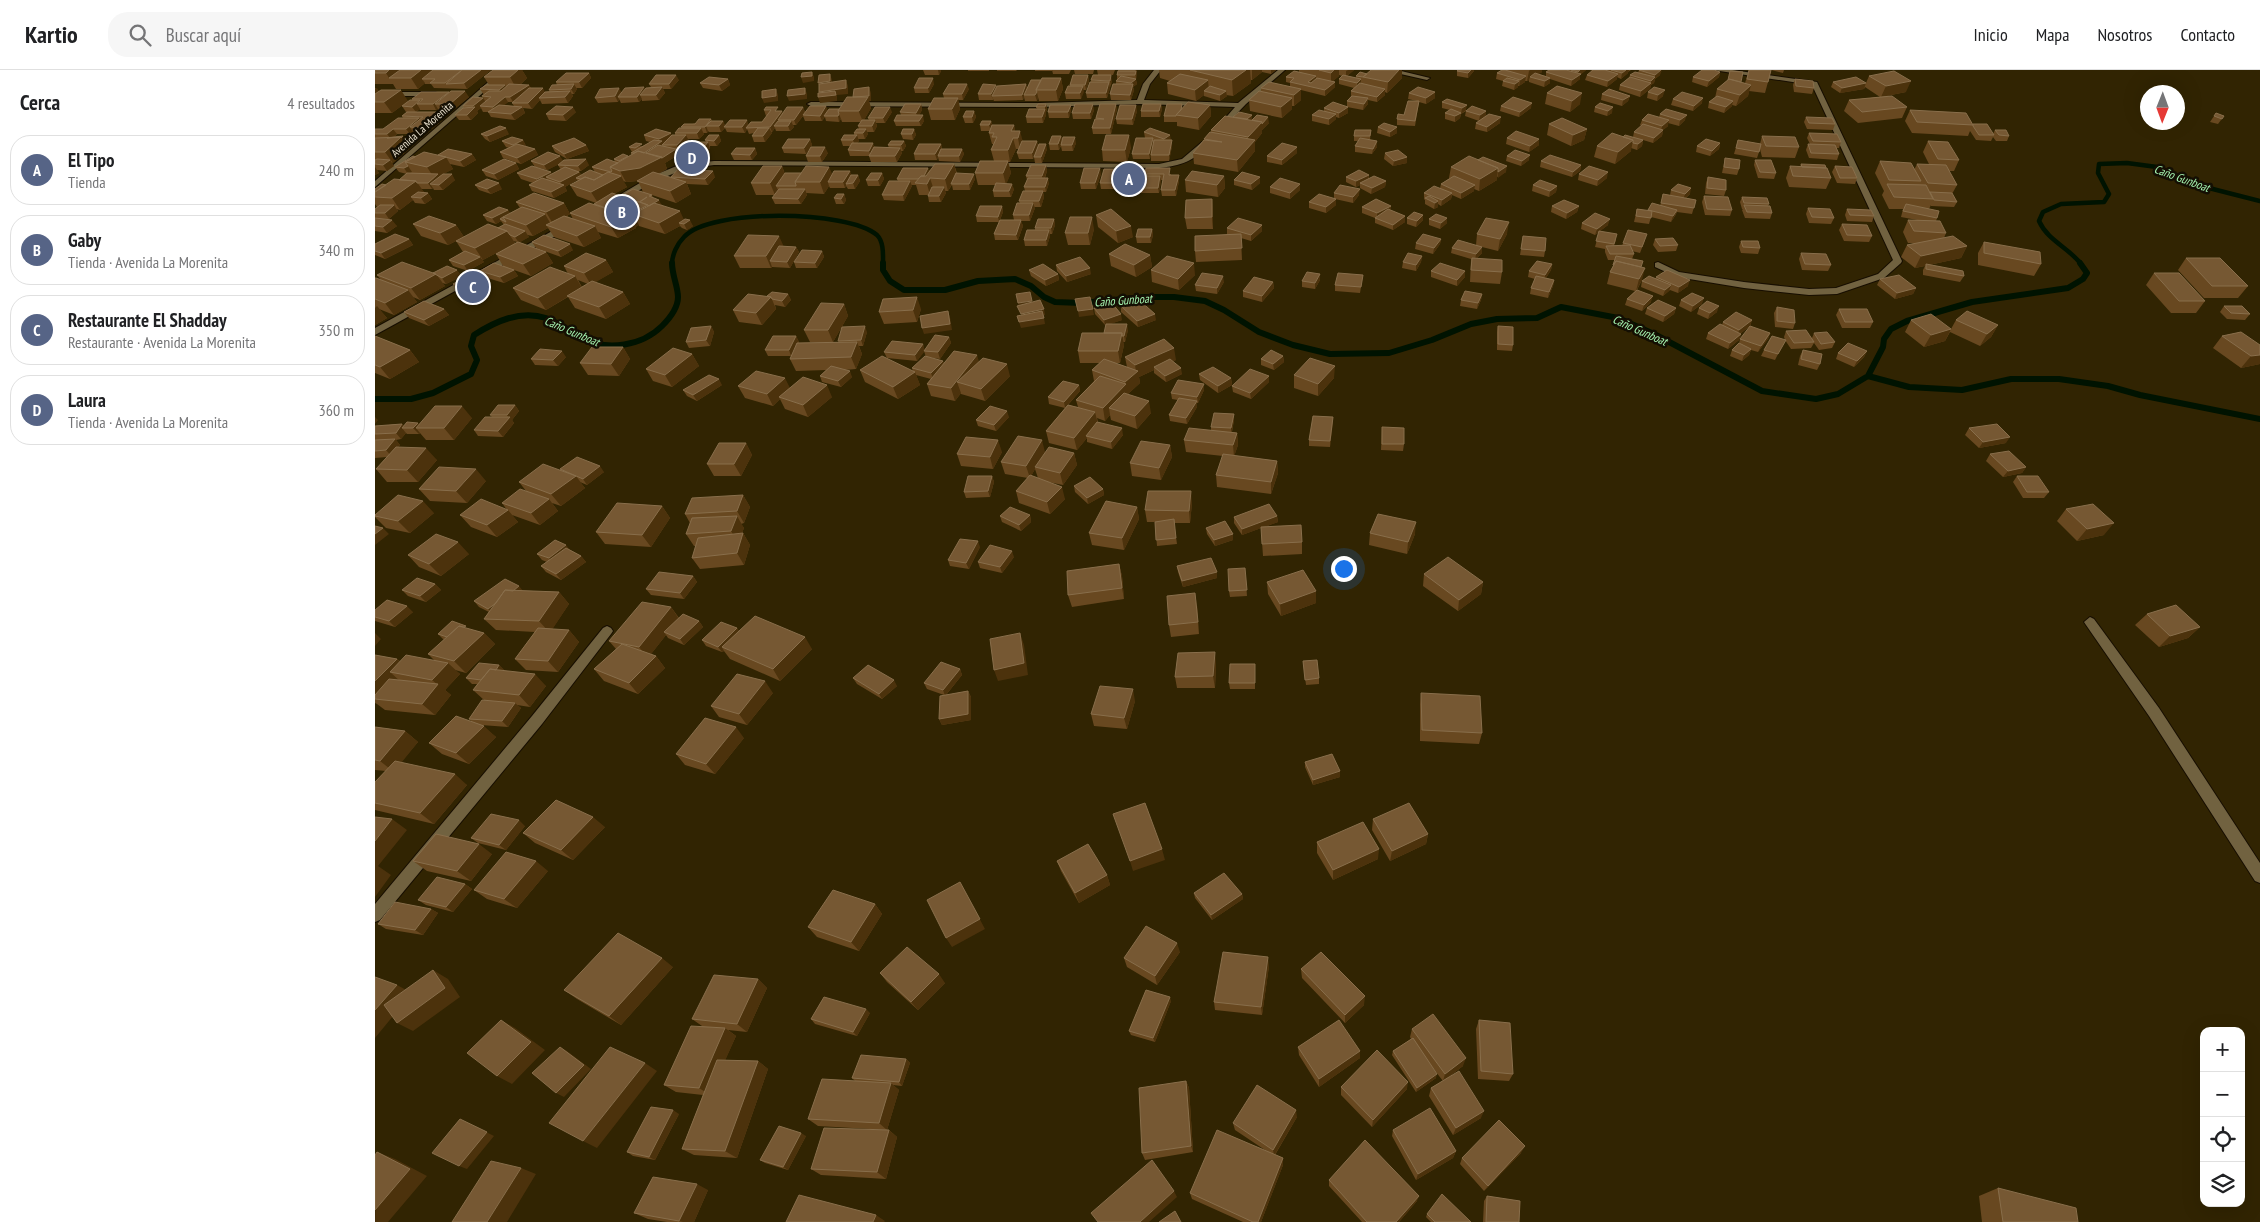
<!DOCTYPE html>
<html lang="es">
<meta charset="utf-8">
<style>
:root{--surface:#fff;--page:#f6f6f6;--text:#202124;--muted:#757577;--line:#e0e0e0;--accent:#566486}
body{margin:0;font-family:"PT Sans Narrow",sans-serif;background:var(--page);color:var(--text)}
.controls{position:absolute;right:15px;bottom:15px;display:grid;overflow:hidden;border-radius:10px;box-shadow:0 5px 20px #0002}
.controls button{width:45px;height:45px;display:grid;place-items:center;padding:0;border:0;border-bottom:1px solid var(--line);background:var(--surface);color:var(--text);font:25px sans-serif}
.compass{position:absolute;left:1765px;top:15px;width:45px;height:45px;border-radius:50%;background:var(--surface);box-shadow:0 5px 20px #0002;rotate:181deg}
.you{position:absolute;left:968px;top:498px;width:18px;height:18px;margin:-12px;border:4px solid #fff;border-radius:50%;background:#1a73e8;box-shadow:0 0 0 8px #1a73e833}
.badge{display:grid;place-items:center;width:32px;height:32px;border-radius:50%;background:var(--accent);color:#fff;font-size:16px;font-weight:700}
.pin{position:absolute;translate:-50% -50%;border:2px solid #fff;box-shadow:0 1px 5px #0006}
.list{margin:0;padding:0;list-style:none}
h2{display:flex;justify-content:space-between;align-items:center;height:65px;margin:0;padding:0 20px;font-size:21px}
h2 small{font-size:16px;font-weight:400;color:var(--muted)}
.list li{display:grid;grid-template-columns:32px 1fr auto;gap:15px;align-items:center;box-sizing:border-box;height:70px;margin:0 10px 10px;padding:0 10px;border:1px solid var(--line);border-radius:20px}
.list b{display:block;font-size:19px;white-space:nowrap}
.list p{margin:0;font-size:16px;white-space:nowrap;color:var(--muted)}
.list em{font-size:16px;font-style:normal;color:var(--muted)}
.icon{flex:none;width:28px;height:28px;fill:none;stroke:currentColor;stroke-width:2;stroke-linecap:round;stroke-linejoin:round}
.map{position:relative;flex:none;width:1885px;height:1152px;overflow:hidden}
header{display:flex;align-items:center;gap:30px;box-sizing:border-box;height:70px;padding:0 25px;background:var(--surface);border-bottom:1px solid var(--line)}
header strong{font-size:24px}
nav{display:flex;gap:28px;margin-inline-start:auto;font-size:18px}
.search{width:350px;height:45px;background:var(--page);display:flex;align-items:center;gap:12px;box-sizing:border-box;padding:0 18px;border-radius:20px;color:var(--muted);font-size:19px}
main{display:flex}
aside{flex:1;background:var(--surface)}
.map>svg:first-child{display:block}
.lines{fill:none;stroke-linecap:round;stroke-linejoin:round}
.stream-far1{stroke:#001301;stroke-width:4.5}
.stream{stroke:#001301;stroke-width:6}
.street-casing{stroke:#170e00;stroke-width:2}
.street{fill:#716240;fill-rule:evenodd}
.wall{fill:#684820;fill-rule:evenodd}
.shaded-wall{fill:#4c320c}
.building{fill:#765833;stroke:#886e4b}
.labels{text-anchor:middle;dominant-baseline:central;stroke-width:5;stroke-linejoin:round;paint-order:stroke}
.far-street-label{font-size:11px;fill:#eae2cf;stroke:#140f03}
.far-water-label{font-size:12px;font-style:italic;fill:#a5f4b0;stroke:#140f03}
</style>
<header>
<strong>Kartio</strong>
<div class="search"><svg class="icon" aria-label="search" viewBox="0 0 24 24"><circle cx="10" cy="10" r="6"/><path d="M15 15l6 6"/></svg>Buscar aquí</div>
<nav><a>Inicio</a><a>Mapa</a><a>Nosotros</a><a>Contacto</a></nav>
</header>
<main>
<aside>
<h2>Cerca<small>4 resultados</small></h2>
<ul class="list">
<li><span class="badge">A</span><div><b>El Tipo</b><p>Tienda</p></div><em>240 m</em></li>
<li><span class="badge">B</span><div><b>Gaby</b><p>Tienda · Avenida La Morenita</p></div><em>340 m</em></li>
<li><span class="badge">C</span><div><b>Restaurante El Shadday</b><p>Restaurante · Avenida La Morenita</p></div><em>350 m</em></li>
<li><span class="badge">D</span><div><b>Laura</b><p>Tienda · Avenida La Morenita</p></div><em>360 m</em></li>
</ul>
</aside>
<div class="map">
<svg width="1885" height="1152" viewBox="0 0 1885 1152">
<rect width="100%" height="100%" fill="#312402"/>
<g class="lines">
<path class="stream-far1" d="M297,194c0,-9 5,-20 12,-27 26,-29 164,-27 193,-2 7,7 6,20 6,29
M1706,194c-13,-17 -33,-23 -42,-43l4,-9 18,-8 43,-2 5,-8 -11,-21 1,-9 28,-1 30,4 44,19 59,15"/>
<path class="stream" d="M508,193v7l7,11 14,9h41l33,-9 37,-2 16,7 13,11 11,5 27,1 63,-6h29l31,4 19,9 35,22 34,13 37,9 59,-1 43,-13 39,-16 26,-5 40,-1 24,-11 57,11 36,16 108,57 54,8 22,-5 30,-18 15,-29 1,-8 7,-10 16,-8 65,-19 96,-14 15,-9 4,-6 -7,-10
M1493,306l41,11 53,3 49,-11h48l49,7 32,9 120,24
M0,329h36l22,-6 38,-19 6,-14 -6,-14 3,-11c22,-14 46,-25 72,-17 13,4 25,14 37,21 25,12 59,7 79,-13 7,-7 16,-18 16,-29 0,-10 -6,-22 -6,-34"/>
<g class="street-casing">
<path id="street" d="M127,0h7l-134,117v-6z
M779,0h7l-11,14 -6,16 94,3 40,-33h7l-39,34 -27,28 -4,-2 20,-23 -95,-3 -100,3 -229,-1 -4,-2 4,-2 229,1 97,-3 6,-16z
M1008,0h14l33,8 -3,2z
M1338,0h19l85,12 85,179 -1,2 -17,15 -47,16 -28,1 -65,-7 -67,-11 -22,-10v-4l3,-1 21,10 65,10 65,7 27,-1 42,-14 15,-14 -81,-175z
M0,22h60l4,2 -4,2h-60z
M827,72l7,2c-14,17 -29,22 -50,24l-445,-3 -30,4 -28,12 -33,18 -7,-2 34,-20 29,-12 35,-4 445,3 23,-5z
M190,154l4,3 -1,2 -193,106v-7z
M1715,547l4,2 65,89 101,155v20l-5,-2 -106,-165 -63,-91 -2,-3z
M232,556l4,2 2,3 -2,3 -69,90 -162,196 -5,2v-18l157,-188 71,-88z"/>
</g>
<use href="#street" class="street"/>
</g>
<path class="wall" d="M0,0h116l-24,19 -33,-1 -3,-4h-6v-1l-7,6h-22l-3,-5h-18z
M118,0h29l5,8 -7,7h9l2,3 14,4 5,-1 -1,-1 8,-5 -1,-3 33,-9 2,5 -9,10h-6l1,1 -3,5h-2l1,2 -5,7 -26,1 -2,-4 -8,9 -9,-1 2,5 -10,7 -24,-3 -3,-5h-5l-2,-4 -4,3 1,2 -7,7h-12l-4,-5 9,-7 -1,-2 20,-8 2,3 -3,-5 2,-1 -4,-6 9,-4 -5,-8zM133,32h5l-1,1 2,3 -10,-1z
M548,0h18v1l-2,4h-14z
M593,0h21v1h-21z
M622,0h20l-1,1h-19z
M660,0h17v1h-17z
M677,0h19l-2,4h-16z
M699,0h20l-1,4h-18z
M722,0h18l-2,5h-15z
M743,0h19l-1,10 1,4 -4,3 1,3 -3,10h-20l-1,-6 6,-10v-3l1,-2v-4z
M784,0h117l-5,4 -9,-2 -10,8h-1v3l-18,13 -7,-1 1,1 -7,5 -16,-5v-1l-8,6 -28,-7 -1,-11 3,-2 -10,-3z
M924,0h55l-7,6 9,2v-2l11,-2 35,4 -15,15 -2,-1v3l-8,7 -9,-2v4l-5,6 -16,-3v-6l4,-5v-5l3,-3 -15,-4v-5l3,-3 -3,-1v1l-6,5 2,1v5l-10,9 -24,-6v10l-7,6h-2v3l-10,9 -32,-7 -1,-11 12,-8v-4l29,-2v-3l-4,-1v-5l13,-5z
M1127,0h40v2l-4,2 8,2v-4l3,-2h37l-6,5v4l-9,7 -21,-7v4l-6,4 -15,-5v-2l-2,1h-2v1l-6,4h-1v1l-4,3 -12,-4 1,-5 -7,-2 1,-6z
M1215,0h41l-3,2v1l-7,6 -4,-2v2l-10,8 -22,-7 2,-5 6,-4z
M1264,0l21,5 -5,4 -1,4 -3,2 -1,4 -10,8 -21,-7 1,-5 9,-7 1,-3 8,-2z
M1374,0h35l-1,3 -12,-3 -3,12 -3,11 -16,-2 -1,5 -12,10 -4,-1v1l-8,7 -16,-5 1,-6 6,-4 2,-9 11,-9 2,-9 11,11 4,1z
M1082,1h17l-6,7 -11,-2z
M1345,2l-1,5 -12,10 -15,-5 1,-5z
M713,5l1,6 -3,9h-3l-2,9h-15l-1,-6 5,-7v-1z
M1494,6l37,16 -20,4 21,11 -5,11 -44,5 -14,-12 5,-11 31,-3 -15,-10 -1,2 -24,4 -9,-6 2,-5 33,1z
M686,8l2,11 -5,12h-19l-1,-4 -1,4h-12l-1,-4 -1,3 -29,1 -1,-2v1h-14l-1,-6 18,-9 1,2 29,-3 1,4 14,-8z
M353,9l2,6 -8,6 -19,-3 -3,-5z
M1420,9l19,9 -2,6 -18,-2 -1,-7z
M304,10l-8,9h-8l2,4 -6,7 -17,1v-2l-3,3 -18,1 -2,-4 -1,3 -20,1 -3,-5 27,-6 23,-3 6,-2 -2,-3z
M716,10l21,1 -5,17h-20l-1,-5 5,-11z
M559,14l-5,9h-14l-1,-5z
M1182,16l23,18 -10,8 -25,-8 2,-11z
M0,18l4,3 29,10 -16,12h-17z
M594,19l-6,11h-5l2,9 -5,11h-24l-3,-11 16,-11 -1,-4z
M74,22l20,5 -16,13h-15v-1l-2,1h-16v-1l-4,3 24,6 -3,3 2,2 -13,10h-12l-1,-1 -3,2h-13l-3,3 13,5 -2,2 4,5 -17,14 2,3 -7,5 -10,-1 2,3 -4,2v-46h8l20,-11 -1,-2 5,-4h-1l-4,-6 10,-6v-1z
M1060,22v6l-9,6 -7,-2 -4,24 -18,-1v-6l7,-4 13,-14 -9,-2 1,-6z
M1273,22l15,4 -6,5 -10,-3z
M496,23v8h-2l2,7 -7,12h5l-1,-2 24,-6 -7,11h-9l1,3 -3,6h-7l1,2 -3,5h-7l1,2 -2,2 18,4 14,1 -1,-3 16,-4 2,5 -3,5h-2l1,2 -5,9h-26l-2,-6h-19l-2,-6 2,-4h-7l-2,-6 13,-5v-2l5,-4 -1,-3 3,-4h-19l-1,-3 -2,3 -13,-1 -1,-4 -3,4h-17l-2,-5 -7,9h-3l1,2 -4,4h-14l-1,-3 -3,4h-1l1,1 -7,9h-11l-2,-6 2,-3 -5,1 -2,-5 -2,4 -18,-1 -2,-4 -4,4h-12l-1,-1 -1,2h-4l1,1 -5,5h-11l1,2 -2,2 6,2 13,-3 -1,-2 14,-5 2,6 -4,5h-7v2l-7,10h-13l-2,-3h-8l-2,-4h-2l2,4 -13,8 2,6 -9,5 13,4v-1h44l-7,8 -21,-1 4,10 -15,9 -24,-8 1,3 9,7 31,21 -6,4 -5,-2 -2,-2 -15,8 -26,-8v-1l-4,2 1,1 -18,10 -20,-6 3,6 -17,9 -30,-10 -6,-9 -15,8 -6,-1 2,2 -10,5 27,10 7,11 -22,13 -17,-6 4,6 -14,7 -20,-6 -4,-6 23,-5 -7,-12 21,-12 -3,-1 1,2 -32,17 -2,-1 3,3 -16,9 -15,-5 -4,-6 14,-8 -7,-11 42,-13 6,-3 -3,-4 -5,3 -9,-3 -4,-6 25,-5 2,3 10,-5 -4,-6 48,1 6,11 -3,2 6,3 -3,-6 24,-8v-1l2,-1 -19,-7 -7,-11 8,-4 -1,-1 -12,7 2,4 -13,7 -22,-7 -3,-6 4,-2 -12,-4 -4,-6 35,1 9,-4 -3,-5 1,-1 -12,6 -12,-3 -4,-6h32l26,4 -8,6h-2l2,4 14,-3 -3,-5 23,-5 -1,-3 15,-2 3,-2 -1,-2 1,-1 -3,-5 14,-1 7,-4 -4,-1 -2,-6h31v-2l7,-5 -1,-1 30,-8 1,2h11l2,5 24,-1 13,-3 5,-6h-1l-2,-6 15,1 4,2 20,-6 2,5 34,-3 14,-12zM248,111l3,1 12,-1 5,11 -22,4 -7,-2 13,-7z
M1227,24l28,2 -2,5 -6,5 -21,-6z
M1072,29l19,11 20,6 14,7 -13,9 -12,-3 1,-6 3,-2 -14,-5 1,-5 -5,3 -1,4 -5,4 -10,-3v-6l5,-3 -8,-2v-6z
M1298,29l29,4 -9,8 -22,-6z
M1225,33l12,10 -5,3 -13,-4 1,-5z
M546,34l1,6 -3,5 5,6 -3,5h-25l-2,-5 7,-6 -1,-3z
M671,34l1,5 -1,3v3l-3,8h-16l-1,-6 11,-8 -1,-2z
M786,34l1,5 -2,8h-19v-6z
M807,34v4l28,-3 1,11 -12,14 -22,-4v-4h-13v-6z
M696,35v5l-2,8h-20l-1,-6z
M1126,36l30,2 -12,9 -19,-6z
M949,38l24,5 -9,5 -3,-1v2l-7,6 -17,-4v-6l12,-4z
M742,39l-6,25h-18l-1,-6 4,-10z
M719,40l-3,9h-18l-1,-6z
M1535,40l63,14 20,10 2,-4 14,6 -2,5h-11l-3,-4 -2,4 -15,-1 -6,-9 -2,5 -56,-3 -7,-12z
M599,41l2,6 -3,6h-8l-2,-6z
M762,41l-4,14 -16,-1 -1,-5z
M201,42l-10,9 -17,-1 -3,-6z
M1841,43l8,3 -6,8 -8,-2z
M1285,44l25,6 -6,6 -11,-3v3l-5,4 -1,6 -9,7 -10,-3 -1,6 -5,4 -6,-2v3l-16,13 -21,-7 3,-11 36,-9 1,-5 8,-6 -2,-1 2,-5 17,-3z
M877,45v5l17,3 -7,7v3l-7,9v9l-17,21 -44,-8 -1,-11 11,-13v-1l7,-7v-2l22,-13z
M1431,47l29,7 -2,6 -26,-1 -3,-7z
M616,51l1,4h22l1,6 7,10h15l1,6 9,2 -5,14h-7l-1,-6 -1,2h-14l-2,-6 2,-4h-3l-6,13h-2l3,11 -5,10 8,6 -3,8h-17l-1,-6 3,-6h-18l-3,-12 19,-12 -3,-11 3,-6h-2l-3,-11 1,-2h-9l-1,-6z
M1174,54l38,5 -3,11 -13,6 -24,-11z
M1003,57h19v6l-7,4 -13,-4z
M539,59l2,6 -3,5 -10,-1 -2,-5z
M996,60l-1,10 7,1v6l-5,7 -17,-2v-6l3,-5h-4v-5z
M769,62l27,8 1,6 -3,15h-18v-6l2,-12 -3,16h-17l-1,-5 13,-16z
M1434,63l32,9 -2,6h-3l3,6 -2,6 -28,-2 -3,-8 2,-6h2l-3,-6z
M106,64h28l-19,8 -5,-3z
M686,66l1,5 14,2 -3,8h-11l-1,-5 -2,4h-9l-1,-6z
M1387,66l37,11 -4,11 -33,-1 -2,-8 -3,9 -23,-4 4,-14 22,4z
M1132,68l32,7 -10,7 -23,-8z
M435,69l2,6 -6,9 -22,-1 -2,-5z
M148,70l3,6h-1l10,3 3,6 -17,9 -18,-6 -3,-6 9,-4 -3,-1 -4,-6z
M1553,71l31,19 -5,11h-5l8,14 -5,9 5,8 -3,5 -23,-1v-1l-2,4 8,9 -1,3 10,12 -2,5 23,8 -6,12 -32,7 35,11 -4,6 -37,-7v-5l2,-4 -10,2 -14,-11 6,-12 8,-2h-7l-5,-11 5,-12h9l-16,-3 2,-8h-14l-7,-14 2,-4 -9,-18 5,-12 34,9 3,-6h12l-6,-12z
M1345,73l-1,6 -9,7 -14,-4 1,-6z
M566,74l1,5h20l2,5 -4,8 -21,-1 -1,-4 -1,3h-22l-1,-6z
M211,75l3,6 -22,8 -12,-7 -3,-6z
M756,77l-4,15 -24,-1 -1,-11z
M380,78l2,6 -5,6h-18l-3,-6z
M453,83l-6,9h-14l-2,-6z
M922,83l-15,12 -15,-3v-6z
M1010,83l22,4v6l-14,3 -9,-7z
M97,84l4,6 -12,7 -14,-3 3,5 -10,5 12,6 -12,10h-9l-1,-2 -1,1h-11l3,3 4,1 4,6 -7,5 -10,-1 -2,-3 -13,10 -3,-1 1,2 -9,8h-10l18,7 -10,7 -12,-2v-22l2,-2 -2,-3v-15l24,-9 8,-6 -8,-2 -4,-5 18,-11z
M1132,86l22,4 -8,6 -15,-5z
M1350,88l14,11 -2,6 -15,-2z
M1380,90l21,13 -2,6 -16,-1 -4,-13z
M1166,91l40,4 -1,6 -8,6 -32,-10z
M141,93l3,6 -21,11 -12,-4 -4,-6z
M579,94l3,9 18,6 -5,11h-17l-1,-5 -4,6h-3l1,2 -5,9h-12l-1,-6v-1h-9l-3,-10h-5l1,1 -8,15 -20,-1 -2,-5 16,-14 -1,-2z
M1426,94l30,14 -5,11 -37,-2 -3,-9 4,-12 10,1z
M671,95l1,6 -2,7 4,5 -3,9h-3l1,5 -3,10h-7l1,1 -5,13h-9l2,5 -5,14h-23l-1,-6 5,-12h-22l-1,-6 26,-10 1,6 -3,8h14l-1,-5 7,-12 -1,-2 6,-10 -1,-4 3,-7 -1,-4z
M407,96l3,8 73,1 2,6 -5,8h-7l-2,-3 -1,2h-15l-1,-2 -5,8 -18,-1 1,2 -6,9h-26l-3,-6 2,-3h-18l-5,-12z
M1460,96l22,12 -2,6 -18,-1 -5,-11z
M1076,97l55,5 -9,5v3l-18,11 -5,-2v2l-13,8 -9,-4 -1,4 -10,7 -3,-2v3l-4,2 -9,-5v-4l-1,-1v-6l16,-5 1,-4 9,-6h-1z
M745,99l1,6 -4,14h-16l-1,-6z
M762,101l1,6 -4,15h-14l-1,-6z
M507,103l2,6 -4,7h-12l-2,-6z
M726,104l-5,15h-15l-1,-6z
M770,104h26v1l8,6 -3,15h-14l-1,-6 2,-10h-2l-2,13h-18l-1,-5 5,-12z
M1204,104l28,4 -10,8 -19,-6z
M994,105v3l17,3 -1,6 -14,7 -11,-6v-3l-4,2 -10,-5v-5z
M849,106l1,12 -7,9 -32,-5 -1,-12z
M1333,107l18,13 -2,6 -19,-2 1,-11z
M859,110l26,3 -8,7 -18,-5z
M100,115l27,4 -11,5 -12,-4z
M1158,115l24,1 -1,6 -7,5 -17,-6z
M895,117l30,3 -10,9 -20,-6z
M1296,120l19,4 -4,4 10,2 -4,14 -15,-2 -2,4 -4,6 -20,-5 -2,7 -15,-2 3,-13 10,2 1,-1 12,-4 3,-12 7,1z
M959,123l25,2 -6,8 -18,-4h1v6l-10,8 -17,-5v-6l25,-4z
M469,124l2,6 -2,4h-8l-2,-6z
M1329,126l28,14 -2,6 -25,-1 -3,-13z
M1367,127l27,7 -1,2 4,7 -2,6 -25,-1 -3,-8 1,-1h-1l-2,-7z
M837,129l1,30h-26l-2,-11z
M1016,136l-1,4 15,6v6l-12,8 -18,-7v-5l-13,-5v-6z
M1177,136h27l-2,6 -11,7 -15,-7z
M1433,138l26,10 -3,6 -22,-1 -3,-9z
M1472,139l27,7 -2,6 -25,-1 -2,-6z
M721,145l37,22 -15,6 -20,-16z
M1032,148l16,2 -7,7 -9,-3z
M679,149l1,6 -3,9h-2v2l-3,10h-22l-1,-6 11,-10v-2z
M1054,149l18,4 -7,6 -11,-4z
M1207,153l26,2 -8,6 16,9 -2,6h8l1,-3 22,-3 -5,13 -8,-2 2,3 -2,5 9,8 1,13 -5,10 14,12 -9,9 -17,-6 2,-6 8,-8 -28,-7 3,-12 3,-6 2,-6h-7l-3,-8v-3l-10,-2 4,-15 -4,3 -14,-6z
M38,154l43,1 8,12 -16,8 -27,-9z
M1467,154l30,12 -3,6 -25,-1 -5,-11z
M852,158l35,3 -11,10 -10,-3 1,22 -46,2 -1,-11 32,-17z
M719,159l-4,16h-22l-3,-12z
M777,159l1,6 -2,8h-14l-1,-6z
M1102,164h30l-9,17 -16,-4v6l-5,5 25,14 -2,12 -30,-2 1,-23 -20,-6 1,-5 24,-3z
M1148,166l22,15 -1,6 -24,-2z
M34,169l4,6 -28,14 -10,-4v-11z
M1066,169l-1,5 -7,10 -18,-5 1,-6z
M1280,169l23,6 -2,6 -18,1 -5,-7z
M1366,171l19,7 -2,6 -17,-1 -2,-6z
M157,172l41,8 -12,7 -25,-9z
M1609,172l57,22 -7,12 -56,-11v-12z
M408,176l13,1 3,5 -9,16 -18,-1 -1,1h-31l-6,-12z
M447,181l2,6 -7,11h-21l-2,-6z
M1426,183l30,12 -3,6 -26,-1 -3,-11z
M734,184l41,1 2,12 -16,10 -25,-11z
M1047,186l-1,6 -5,9 -14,-3 1,-6z
M1811,188l62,28 -10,12h-34l-26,-28z
M231,190l7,12 -18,10 28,10 7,12 -24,15 -31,-11 -7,-11 -22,13 -25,-10 -8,-12 55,-14 -4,-8zM203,210l10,4 -6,3z
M1177,194l-1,6 -5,8 8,2 -1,6 -5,12 -18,-4 1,-6 4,-9 -7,-2 1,-6z
M681,195l35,9 -24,8 -10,-11z
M654,200l29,4 1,6 -13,6 -15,-10z
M776,200l44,5 -16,15 -27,-8z
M1056,201l34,6 -8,9 -26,-9z
M58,203l29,3 -16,8 -4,-1 3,3 -25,14 -7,-3 4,5 -23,13 -15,-6 8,9 -12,7v-47l6,2 -4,-5z
M1779,203l51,28 -9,12h-25l-25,-28z
M1281,207l32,9 -10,7 -8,-3 -7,6 -22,-9 1,-6 14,-3z
M1505,209l36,9 -3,6 -18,5 -18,-14z
M945,210l-5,9 -13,-2v-6z
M987,211l-2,12 -25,-2v-6z
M849,212l-7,12 -21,-3 -1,-6z
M898,212l1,6 -12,14 -19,-5v-6z
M78,214h34l-6,3 3,1 4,6 -11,7 -20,-11z
M413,224l3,6 -6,7 -10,-2 1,4 -14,16 -23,-3 -6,-12 34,-14z
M1107,224l-1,6 -4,9 -17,-3 1,-6z
M1306,230l21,4 -11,8 -12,-6z
M469,234l4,12 -15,26h-23l-6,-12z
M746,236l35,14 -18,7 -17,-15z
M1849,236l26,8 -5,6 -18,-1 -7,-7z
M1402,237l18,16 -2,6 -18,-2 -1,-14z
M719,238l28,12 -13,4 19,6 -3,12h-2l1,3 -4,18h-5l12,4 -2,-10 51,3 -3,1 9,13 -16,8 -12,-9v-3l-15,7 1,6 -12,11 23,19 -14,16 -26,-9 -1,-5 -5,6 -8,-3 1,4 25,13 -11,14 -25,-7v-4l-10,12 -28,-7 -3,-12 19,-23 -16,-4 -1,-7 31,-12 1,6 -12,14 10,2 -2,-7 18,-19 -2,-11 8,-7h-20l-2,-12 26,-18 2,-7 -11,-12z
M1272,238h29l-2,6 -11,8 -18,-8z
M1324,238l18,4 -9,7 -11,-5z
M69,239l5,6 -20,11 -20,-8 -5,-6z
M546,239l-4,13 -33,2 -5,-12z
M1464,239l34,13 -3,6h-28l-6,-13z
M1377,250l-2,6 -10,8h1l-2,6 -11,9 -22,-10 2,-6 14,-8 1,-3z
M1536,250l40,9 5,-9 42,5 -7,12 -11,9 -30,-14 -5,9 -21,6 -19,-15z
M336,256l3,6 -4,14 -21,2 -3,-6z
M1123,256l15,19 -1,6 -15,-1v-18z
M1411,261l26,7 2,-5 21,9 -3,6 -13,2 -5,-7 -3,5 -20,1 -6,-9 -10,20 -14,-4 3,-6 21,-10 -1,-3z
M492,262l-4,14h-4l3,8 -6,15 -11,1 7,7 -11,10 -19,-5 -2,-6 6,-6 -30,1 -6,-12 1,-3h-23l-3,-6 31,-14 3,6v1l40,-1 -1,-1z
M1866,262l19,32 -19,4 -28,-20 9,-12z
M1395,263l-2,6 -10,13 -7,-2 -2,5 -7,6 -12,-5 2,-6 7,-6 1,-5z
M0,266l35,14 9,12 -29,17 -15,-6z
M574,267l2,6 -11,16 -14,-2 -2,-6 -7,10 -30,-3 -3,-6 39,-8 1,6z
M248,277l7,12 -11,17 -31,-1 -8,-12z
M1428,280l17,14 -3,6 -19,-5 2,-9z
M1492,281l-3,6 -10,10 -18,-8 2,-6z
M317,284l7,12 -27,21 -19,-6 -7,-12z
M908,286l1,6 -10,8 -13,-5v-6z
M191,287l-8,9 -23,-1 -4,-6z
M568,291l1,3 35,-3 31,15 -25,25 -24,-7v-1l-6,8 -24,-5 -4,-12 4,-5 -15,-4 4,10 -22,14 -33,-17 -5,-12 53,1 -1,-3z
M824,304l32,4 1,7 -14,8 -18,-13z
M919,305l40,3 -16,18 -24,-8z
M894,312l-18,17 -18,-7 -1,-6z
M347,315l-25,16 -10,-5 -4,-6z
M363,316l52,2 42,9 -24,20 -23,-8 -5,-10 -7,7 -28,-8z
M829,320l-6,13h-1v4l-10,17 -17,-3 -1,-6 9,-15 -6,-1 -1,-6z
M140,335l4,6 -7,9 2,3 -11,14 -25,-1 -4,-6 18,-13 -2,-2z
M859,344v6l-2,12 5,1 1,12 -4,11 43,5 1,12 -7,21 -54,-7 -1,-12 7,-19 -37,-4 -2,-12 27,-10v-3z
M634,347l-13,14 -18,-5 -2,-6z
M958,347l-3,30 -21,-1v-6z
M97,348l-18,22h-28l-6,-7 -1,1h-12l-1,-1 -5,6 -5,1 4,5 -2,2 39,13 -19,22h-31l-11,-13 11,-12 -12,1v-32l27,-2 2,2z
M1007,357l22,17 -1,7 -22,-1z
M1594,358l37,15 -27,5 -14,-13z
M371,373l6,12 -11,21h-27l-7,-12z
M795,375l2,12 -11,23 -29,-4 -2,-13z
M627,382l-9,17 -32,-3 -4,-12z
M670,382l-4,7 33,-6 3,12 -14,20 -15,-3 17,17 -15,15 -31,-11 -3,-12 12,-13 -23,-4 -4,-12zM660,399l3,9 -7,-2z
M1615,384l36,13 -4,6 -19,4 -17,-16z
M185,399l44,3 -17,13 -7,-3 5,6 -24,18 -9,-3 6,8 -18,14 -28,-10 6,7 -21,15 -26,-10 -11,-12 47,-5 -5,-7 24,-12 -7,-9 42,-12z
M617,406l2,6 -4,15 -24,1 -2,-6z
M1642,406l32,16 -5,6h-21l-10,-16z
M111,411l-19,22 -37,-2 -11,-12z
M699,416l29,3 1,6 -16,9 -13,-12z
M368,425l7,12 -6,16 -3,1 3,4 -2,5h1l7,12 -6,20 -44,4 -8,-11 4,-12h-2l-8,-12 4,-11 -5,-9z
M817,433l-2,20h-16l3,21 -20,2 -2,-24h-8l-2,-12z
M287,436l8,12 -19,29 -46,-3 -9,-12z
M762,437l2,12 -15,31 -32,-5 -3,-12z
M1691,439l38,26 -27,6 -20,-20z
M59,443l-24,20 -24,-5 -11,-11v-2z
M655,445l1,7 -10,9 -19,-9 -2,-6z
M902,446l1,6 -14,5 38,15v12l-39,2 -2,-28 -19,7 -8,-12v-6z
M831,458l27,6v6l-18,6 -8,-12z
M995,463l45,1 -8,20 -38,-9z
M605,477l-11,22 -19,-3 -2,-6z
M195,480l11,6 5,6 -25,18 -15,-8 -5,-6 6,-4 -5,-2 -5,-6z
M94,484l-28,22 -22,-9 -11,-12z
M639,487l-12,16 -22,-5 -2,-6z
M744,494l3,12 2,23 -52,8 -4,-12z
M802,496l40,12 -34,9 -5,-15z
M870,498l2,28 -17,1 -1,-6z
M1049,504l59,8 -2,12 -23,17 -35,-25z
M318,506l4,6 -13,17 -33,-4 -5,-6z
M892,512l49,21 -35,13 -13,-22z
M60,514l6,6 -15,12 -18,-6 -6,-6z
M148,521l36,1 10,12 -17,25 17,1 10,12 -21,30 -32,-2 -11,-11 20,-27 -39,-2 -12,-11 5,-7 -10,-5 -5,-6z
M822,535l2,29 -28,3 -2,-12z
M296,537l8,11 20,3 4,6 -19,18 -16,-7 -2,-3 -15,19 5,2 9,12 -27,26 -34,-13 -10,-12 22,-20 -7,-8z
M0,540l38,2 -18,15 -20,-6z
M1772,544l53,13 -12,11 -29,9 -24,-22z
M362,558l2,3 73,18 -32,32 -50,-22 -6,-8 -2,1 -16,-6 -4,-6z
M94,559l15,4 11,11 -29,29 -11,-3 5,4 -15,16 6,5 -16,20 -50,-5 -8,-6 -2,-1v-48l22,4 3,2h35l-7,-7 16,-14 -6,-6z
M928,591l16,17v6l-13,1z
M841,594l-1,24h-38l-2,-11z
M880,594v25h-25l-1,-6z
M124,595l6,6 41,15 -16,21 -13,-2 4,3 -13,19 -27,-2 15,12 -27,27 -27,-10 -13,-11 43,-21 -3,-3 15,-19 -11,-10 4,-6h-5l-6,-6z
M585,599l2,6 -16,20 22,-4 3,6v23l-29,5 -3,-6 5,-24 -17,-6 -3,-6z
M478,608l44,8 -15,13 -25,-15z
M398,623l-26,32 -28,-8 -8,-11z
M1046,623l61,40 -3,11 -59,-3v-37z
M760,631l-8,28 -33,-3 -3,-12z
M0,657l30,4 13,11 -17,20 66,23 -33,39 -59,-14v-28l11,-11 -11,-1z
M369,668l-29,36 -30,-9 -9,-11z
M930,692l35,9v6l-27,8 -8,-18z
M998,749l55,15 -2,10 -36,17 -18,-31z
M150,756l-19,24 -28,-7 -7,-5z
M230,757l-32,33 -38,-17 -12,-10z
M942,772l61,17 -45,21 -16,-27z
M117,784l-21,27 -44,-10 -14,-10z
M682,791l50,14 3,10 -31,18 -18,-32z
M173,801l-31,37 -30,-9 -13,-9z
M90,814l7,5 -19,23 -27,-7 -8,-5z
M819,823l48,1 1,5 -31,21 -17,-22z
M500,834l7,10 -23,37 -42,-14 -9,-10z
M56,839l7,4 -15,22 -37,-6 -8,-5z
M805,882l-23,33 -30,-18 -3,-9z
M894,896l-7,49 -47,-5 -1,-8z
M298,897l-52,58 -44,-26 -13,-9z
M926,899l63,36 -19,18 -43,-45z
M505,903l65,10 -27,27 -31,-28z
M383,909l9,9 -20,44 -19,-2 8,6 -11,24 33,1 10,8 -31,89 -43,-3 -12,-6 21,-54 -27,-3 -12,-7 38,-59 -10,-7z
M796,931l-16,41 -24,-7 -2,-4z
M495,943l-13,23 -42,-12 -4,-5z
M1104,950l34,54 -4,7 -31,-2 -2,-50z
M1037,959l51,37 -17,13 35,39 -28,17 -24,-39 2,-8 12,-7 -11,-14 4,11 -20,14 -24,-37 1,-4 18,-12 -1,-2z
M923,977l62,11 -41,29 -20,-32z
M531,989l4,4 -8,23 -9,-1 6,5 -12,40 -69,-4 -10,-7 47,-38 -3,-3z
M811,1011l3,7 4,64 -48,8 -3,-7z
M966,1017l66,2 -35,38 -31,-32z
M304,1044l-24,46 -22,-4 -6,-4z
M922,1047l-22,38 8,3v7l-22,57h-18l-51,-23 -2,-6 78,-41 -33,-22 -2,-7z
M514,1060l8,7 -11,42 -65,-4 -10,-6z
M1018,1060l63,21 -3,7 -37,22 -24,-44z
M431,1066l-18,34 -23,-7 -5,-3z
M1146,1083l-37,38 -24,-27 2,-6z
M954,1110l88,21 -18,21h-37l-33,-36z
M1623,1118l80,34h-96l-3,-26z
M333,1120l-14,32h-27l-19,-3 -14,-6z
M1112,1126l32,26h-36l1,-21z
M1052,1144l44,8h-40l-5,-5z"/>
<path class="shaded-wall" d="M14,0h21l-21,8 -3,-5z
M46,0h19l-18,9 3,4 -7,6 -7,-11z
M106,0h10l-24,19 -3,-6z
M143,0h4l5,8 -11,10 -6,-11z
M563,0h3v1l-2,4z
M760,0h2l-1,10 1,4 -4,3 1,3 -3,10 -1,-5 1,-12 5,-4z
M871,0h4l1,13 -18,13 -1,-16z
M877,0h10v2l-10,8z
M896,0h5l-5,4z
M959,0h5v6l-8,7v-10z
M973,0h6l-8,7v-6z
M1024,0h3v8l-15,15 1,-11z
M1096,0h3v1l-6,7v-5z
M1155,0h12v2l-9,6 -3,-1 -1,3 -2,1 2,-10z
M1205,0h6l-6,5v4l-9,7 1,-6 5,-3 1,-5z
M1251,0h3l-1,3 -7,6 1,-6z
M1287,0l-2,5 -5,4 -1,4 -3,2 -1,4 -10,8 1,-6 9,-7 1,-3 3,-3 1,-3z
M437,2l2,5v4l-11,2 -2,-6z
M1345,2l-1,5 -12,10 2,-6z
M214,3l2,5 -9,10 -3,-6z
M455,4l2,6v7l-12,1 -2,-5z
M1243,4l-1,5 -10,8 1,-6z
M301,5l3,5 -8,9 -2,-5z
M713,5l1,6 -3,9 -1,-5z
M736,5l1,6 -1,5 -1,-5z
M941,6v5l-6,6 -2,-5z
M1151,6l-1,6 -6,4 1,-6z
M558,8l1,6 -5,9 -1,-5z
M686,8l2,11 -5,12 -2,-11z
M1175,8v5l-6,4 1,-6z
M353,9l2,6 -8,6 -3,-6z
M986,9v5l-4,4v-5z
M471,10l2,6v8l-11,1v6l-17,2 -2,-6h3l-2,-5z
M833,10l1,11h-5v4l-8,6 -1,-11z
M1144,11l-1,6 -4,3 1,-6z
M1536,11l-5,11 -25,5 5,-11z
M734,12l1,6 -3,10 -1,-5z
M960,12v5l-10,9v-6z
M1491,13l-2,6 -24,4 2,-5z
M199,14l3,5 -3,5 -3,-5z
M592,14l2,5 -6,11 -1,-6z
M651,14l1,6 -3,5v2l-1,3 -1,-5z
M130,15l4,5 -6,5 -4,-5z
M154,15l3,5 -19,12 -3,-5z
M621,15l1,5 -5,6 1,4 -2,-6z
M1376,15l-3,11 -12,10 4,-11z
M708,16l1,6 -3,7 -1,-6z
M269,17l3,6 -7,2 2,4 -3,3 -2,-5z
M287,17l3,6 -6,7 -3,-5z
M494,17l2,6v8h-2l2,7 -8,14 -10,-25z
M2,18l7,11 -9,3v-13z
M168,18l3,6 -7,4 1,2 -8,9 -4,-6z
M244,18l3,5 -4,4 1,2 -1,3 -3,-6z
M430,18l2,6v5l-18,2 -2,-5z
M401,19l2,6v6l-14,2 -2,-5z
M926,19v11l-7,6v-11z
M1010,19v6l-8,7v-5z
M26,20l7,11 -16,12 -8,-11z
M1290,20l-2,6 -6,5 1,-6z
M90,21l4,6 -16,13 -3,-6z
M195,21l3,5 -5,7 -3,-6z
M851,21l1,5 -7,5v-6z
M74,22l3,5 -17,7 3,5 -2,1 -3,-6z
M662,22l1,5 -1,4 -2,-6z
M1060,22v6l-9,6v-6z
M1207,23l-2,11 -10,8 2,-11z
M1255,26l-2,5 -6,5 1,-6z
M130,27l3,5 -11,10 -4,-5z
M108,28l3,5 -6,3 1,2 -4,3 1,2 -7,7 -4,-5 7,-7 -1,-2z
M583,28l2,11 -5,11 -3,-11z
M917,28v11l-10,9 -1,-11z
M993,28v6l-5,6 1,-6z
M1328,28l-1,5 -9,8 1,-5z
M45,30l3,4h-6l3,5 -4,3 -4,-5z
M1358,31l-1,5 -8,7 2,-6z
M1157,33l-1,5 -12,9 1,-5z
M546,34l1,6 -4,8 -2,-5z
M671,34l1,5 -1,3v3l-3,8 -1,-6 3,-7v-3z
M718,34l1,6 -3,9 -1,-6z
M741,34l1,5 -6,25 -1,-6z
M786,34l1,5 -2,8 -1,-6z
M696,35v5l-2,8 -1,-6z
M761,35l1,6 -4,14 -1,-6z
M835,35l1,11 -12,14 -1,-12z
M1092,35l-1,5 -5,4 1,-6z
M451,36l2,5 -4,5 1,1 -3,4 -2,-5z
M147,37l3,6 -10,7 -4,-6z
M198,37l3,5 -10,9 -3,-6z
M428,37l2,6 -9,12 -2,-5z
M515,37l2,5 -7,11 -2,-5z
M973,37v6l-9,5v-5z
M1238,37l-1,6 -5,3 1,-5z
M407,41l2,5 -6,4 1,3 -5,3 1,2 -3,4 -2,-5z
M599,41l2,6 -3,6 -1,-6z
M1111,41v5l-7,5 1,-6z
M62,42l3,6 -3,3 2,2 -13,10 -3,-5 8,-11z
M1086,43l-1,5 -5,4v-6z
M464,44l2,5 -2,3 -1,-6z
M961,44v5l-7,6v-6z
M548,45l1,6 -3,5 -2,-5z
M877,45v6l-9,1z
M1312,45l-2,5 -6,6 1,-6z
M893,47l1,6 -7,7v3l-7,9v9l-17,21 -1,-12 12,-14 -1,-9 14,-15z
M1126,47l-1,6 -13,9v-5z
M44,48l4,6 -13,3 3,5 -3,2 -4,-5z
M336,49l2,6 -7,1 2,5 -1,2 -2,-6z
M372,50l2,6 -3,2 1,1 -2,4 -3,-6z
M500,50l2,6 -3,6 -2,-6z
M1294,50l-1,6 -7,6 1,-6z
M348,51l3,6 -5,5 -2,-6z
M416,51l3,6 -4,4 -2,-5z
M616,51l2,6 -2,4 -2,-6z
M639,55l2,11 -3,2 3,11 -6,13 -2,-12 3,-19z
M1022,57v6l-7,4v-5z
M131,58l3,6 -19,8 -3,-6z
M326,58l3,6 -5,5 -2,-6z
M394,58l3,5 -7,9 -2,-6z
M18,59l4,5 -6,5 -4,-5z
M491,59l2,5 -3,5 -2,-6z
M539,59l2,6 -3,5 -1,-6z
M1212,59l-3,11 -13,6 2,-11z
M1288,60l-1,6 -9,7 1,-5z
M645,61l3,11 -3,7 -2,-11z
M296,63l2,6 -11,6 1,3 -23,7 20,-12 -1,-4z
M311,65l3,6 -8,9h-2l-2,-5z
M344,65l2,6 -4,5 -3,-5z
M482,65l2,6 -4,5 -2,-6z
M754,65l2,12 -4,15 -2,-12z
M795,65l1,5 -6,4 -1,-5z
M28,66l4,6 -2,2 4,5 -16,14 -8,-11 16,-15z
M686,66l1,6 -3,8 -1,-6z
M700,67l1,6 -3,8 -1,-6z
M778,68v5l-3,16 -1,-5z
M435,69l2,6 -6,9 -2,-6z
M1164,69v6l-10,7 1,-6z
M148,70l3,6 -9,4 -4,-5z
M797,70v6l-3,15v-6z
M1258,70l-2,11 -16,13 3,-12z
M1268,70l-1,6 -5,4 1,-6z
M529,71l2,5 -3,5 -2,-6z
M662,71l1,6 -5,12 -1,-6z
M1002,71v6l-5,7 1,-5z
M333,72l2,6 -7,10 -3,-6z
M498,73l2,6 -4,7 -2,-5z
M1345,73l-1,6 -9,7 2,-5z
M566,74l1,6 -4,6v1l-1,3 -2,-6z
M671,74l1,5 -5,14 -1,-6z
M211,75l3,6 -22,8 -3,-5z
M450,77l3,6 -6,9 -2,-6z
M922,77v6l-15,12v-5z
M380,78l2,6 -5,6 -2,-5z
M525,78l2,5 -5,9 -2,-6z
M160,79l3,6 -17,9 -4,-6z
M301,79l2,6 -13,8 2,6 -21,11 -20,2 -6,-11z
M587,79l2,5 -4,8 -1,-6z
M97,84l4,6 -12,7 -4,-6z
M1155,85l-1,5 -8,6 1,-5z
M185,86l4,6 -17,8 -3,-5z
M71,87l7,12 -13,7 2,4 -12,4 3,4 -1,1 -4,-6 6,-5 -7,-11z
M1032,87v6l-14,3 1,-5z
M211,89l3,6 -8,6 -3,-5z
M15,90l4,6 -7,5 -4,-6z
M633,91l3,12 -5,12 -3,-12z
M141,93l3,6 -21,11 -4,-6z
M579,94l3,12 -9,15 -3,-12z
M671,95l1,6 -4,11 -1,-6z
M1206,95l-1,6 -8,6 1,-5z
M33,96l4,6 -4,2 -4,-6z
M407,96l4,12 -10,8 2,4 -3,5 -5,-12z
M1132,96l-1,6 -8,6v-6z
M0,97l4,6 -4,2z
M454,97l5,11 -6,4 1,4 -5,8 -4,-12z
M553,98l2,6 -5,11 -2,-6z
M725,98l1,6 -5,15 -1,-6z
M1123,98l-1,12 -18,11 1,-12z
M745,99l1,6 -4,14 -1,-6z
M338,101l2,6 -7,8 -3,-6z
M475,101l2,6 -6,7v2l-1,2 -2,-6z
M762,101l1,6 -4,15 -1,-6z
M176,102l3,6 -8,-1 2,4 -8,4 -3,-6z
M204,102l4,5 -7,1 1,2 -12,7 2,4 -13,7 -3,-6 11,-6 -2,-4z
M1233,102l-1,6 -10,8 1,-6z
M507,103l2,6 -4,7 -2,-6z
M77,104l3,6 -12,10 -4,-5z
M599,104l1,5 -5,11 -1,-6z
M483,105l2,6 -5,8 -2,-6z
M804,105v6l-3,15 -1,-6z
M994,105l-1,6 -8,2v2l-4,2v-6z
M246,106l6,11 -29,16 -7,-11z
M785,106l1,6 -2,11 -1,-5z
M849,106l1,12 -7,9 -1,-12z
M885,107v6l-8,7 -1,-6z
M555,108l4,12 -4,5 -3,-11z
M673,108l1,5 -3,9 -1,-5z
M41,111l8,11 -13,5 2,3 -13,10 -8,-12z
M535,111l2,5 -8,15 -1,-6z
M1011,111l-1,6 -14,7 1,-6z
M311,112l5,12 -15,9 -6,-12z
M124,113l3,6 -11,5 -4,-5z
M637,114l2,5 -3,8 -2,-6z
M925,114v6l-10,9v-6z
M1100,115l-1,6 -13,8v-6z
M1182,116l-1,6 -7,5 1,-6z
M569,117l2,6 -5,9 -2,-6z
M1316,118l-1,6 -7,6 2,-6z
M430,119l2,6 -6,9 -3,-5z
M985,119l-1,6 -6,8v-6z
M668,121l1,6 -3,10 -2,-6z
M53,123l4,6 -7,5 -4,-6z
M1077,123l-1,6 -10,7 1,-6z
M469,124l2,6 -2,4 -3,-5z
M837,129l1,11v19l-1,-12z
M961,129v6l-10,8v-6z
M284,130l3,6 -29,8 6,11 -3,2 -7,-12 19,-10z
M1063,131v6l-4,2 1,-6z
M189,133l6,11 -17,10 -7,-12z
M658,133l2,5 -5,13 -1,-6z
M19,135l4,6 -9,8 -4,-6z
M627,136l1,6 -4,10 -1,-5z
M1016,136l-1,5 -13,8v-6z
M1204,136l-2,6 -11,7 1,-6z
M133,140l4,5 -9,2 2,2h-5l1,2 -5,3 -4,-6z
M1302,140l-2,6 -4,6 2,-6z
M305,141l5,11 -6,1 1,3 -15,8 -6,-11z
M170,144l7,12 -6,-1 2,3 -15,8 -7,-11z
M1048,145v5l-7,7 1,-6z
M254,146l7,12 -18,10 -7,-11z
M1030,146v6l-12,8v-5z
M717,147l2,12 -4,16 -2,-12z
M1072,148v5l-7,6 1,-6z
M679,149l1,6 -3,9 -1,-6z
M1235,149l-2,6 -13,10 2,-6z
M17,150l5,6 -10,7 -4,-6z
M315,150l3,6 -6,4 -3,-6z
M646,150l2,6 -5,14 -2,-5z
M1134,152l-2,12 -9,17 2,-12z
M81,155l8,12 -16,8 -8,-12z
M887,155v6l-11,10v-6z
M220,156l6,12 -17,9 -7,-11z
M756,156l2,11 -15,6 -2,-12z
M777,159l1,6 -2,8 -1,-6z
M674,160l1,6 -3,10 -1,-6z
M132,161l8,12 -32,17 -8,-12z
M150,161l4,6 -10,6 -4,-6z
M404,166l5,11 -14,14 2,6 -1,1 -5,-12z
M34,169l4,6 -28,14 -4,-6z
M1066,169l-1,5 -7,10 1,-6z
M195,174l3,6 -12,7 -3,-6z
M1592,176l-6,12 -46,10 6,-12z
M421,177l3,5 -9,16 -3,-6z
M1107,177v6l-7,7 1,-6z
M447,181l2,6 -7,11 -2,-5z
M171,182l7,11 -22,13 -8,-12z
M775,185l2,12 -16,10 -2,-12z
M1047,186l-1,6 -5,9v-6z
M105,187l4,5 -16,9 -4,-6z
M231,190l7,12 -22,13 -7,-12z
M819,193l1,12 -16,15 -1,-11z
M1177,194l-1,6 -7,11 1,-6z
M715,198l1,6 -24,8 -1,-6z
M1270,198l-3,12 -6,11 3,-12z
M82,200l5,6 -16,8 -4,-6z
M139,200l4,6 -14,7 -4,-6z
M1090,201v6l-8,9v-6z
M61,204l9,12 -25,14 -9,-12z
M683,204l1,6 -13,6 -1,-6z
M945,204v6l-5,9v-6z
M200,206l7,12 -36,22 -8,-12z
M848,206l1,6 -7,12v-6z
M107,208l5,6 -10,6 -5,-6z
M1179,210l-1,6 -5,12 1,-6z
M1315,210l-2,6 -10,7 1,-6z
M898,212l1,6 -12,14v-6z
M1296,215l-2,6 -6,5 2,-6z
M109,218l4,6 -11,7 -4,-6z
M1541,218l-3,6 -18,5 2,-6z
M33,220l9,12 -23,13 -9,-12z
M248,222l7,12 -24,15 -7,-12z
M413,224l3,6 -6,7 -3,-6z
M1107,224l-1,6 -4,9 1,-6z
M1278,226l-2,6 -9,9 2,-6z
M396,227l5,12 -14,16 -6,-12z
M542,227l4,12 -4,13 -4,-12z
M1329,228l-2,6 -11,8 2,-6z
M657,231l2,6 -14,2 -2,-6z
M469,234l4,12 -15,26 -5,-12z
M2,236l10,12 -12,7v-17z
M1344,236l-2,6 -9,7 2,-6z
M1301,238l-2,6 -11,8 2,-6z
M69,239l5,6 -20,11 -5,-6z
M669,239l1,6 -22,5 -2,-6z
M718,239l1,6 -15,2 -1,-6z
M573,241l2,6 2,13 -28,4 -2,-6z
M746,244l1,6 -17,6 -1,-6z
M780,244l1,6 -18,7 -1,-6z
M669,248l1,6 -24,4 -2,-6z
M1377,250l-2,6 -13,10 2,-6z
M752,254l1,6 -3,12 -1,-6z
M1623,255l-7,12 -11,9 7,-12z
M336,256l3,6 -4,14 -4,-6z
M490,256l2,6 -4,14 -2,-6z
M1576,259l-6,12 -21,6 7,-12z
M747,263l2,12 -4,18 -2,-12z
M1395,263l-2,6 -10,13 3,-6z
M1366,264l-2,6 -11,9 2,-6z
M421,266l3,6 -8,14 -2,-6z
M574,267l2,6 -11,16 -2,-7z
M482,272l5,12 -6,15 -5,-12z
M548,274l2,7 -8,10 -2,-6z
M248,277l7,12 -11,17 -8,-12z
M799,278l2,12 -20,9 -2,-2v3l-15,7 1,6 -12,11 -19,14 1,7 -5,6 -2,-13 23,-24 -1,-2 11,-10 -1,-7z
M1376,279l-2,6 -7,6 2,-6z
M35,280l9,12 -29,17 -10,-12z
M187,281l4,6 -8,9 -5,-6z
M1492,281l-3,6 -10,10 3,-6z
M317,284l7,12 -27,21 -7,-12z
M602,285l4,13 -24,14 4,11 -6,8 -4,-13z
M1885,285v9l-19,4 10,-12z
M908,286l1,6 -10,8 -1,-6z
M568,291l2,6 -12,12 -2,-6z
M632,294l3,12 -25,25 -4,-12z
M960,296l-1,12 -16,18v-12z
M806,298l1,6 -16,8 -1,-6z
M475,301l2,6 -11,10 -3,-6z
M540,302l5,13 -22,14 -5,-12z
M894,306v6l-18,17 -1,-6z
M410,308l6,12 -12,7 1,2 -7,7 -6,-12z
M856,308l1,7 -14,8v-7z
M344,309l3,6 -25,16 -4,-6z
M829,314v6l-6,13 -1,-6z
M452,315l5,12 -24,20 -5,-12z
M704,315l1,6 -15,17 -1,-6z
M774,331l2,12 -14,16 -2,-13z
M822,331v6l-10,17 -1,-6z
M140,335l4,6 -7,9 2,3 -11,14 -5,-6 11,-13 -2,-3z
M87,336l10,12 -18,22 -10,-12z
M632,341l2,6 -13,14 -2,-6z
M720,342l3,12 -12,12 1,2 -10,12 -3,-12z
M859,344v6l-3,14v-6z
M0,347l3,3 -3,4z
M958,347v6l-3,24v-6z
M43,353l5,5h-7l4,5 -1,1 -6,-6z
M27,354l4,4h-4l4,5 -5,6 -5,-6z
M747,358l1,7 -11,14 -1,-7z
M862,363l1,12 -4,12 -1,-12z
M1635,367l-4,6 -27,5 4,-6z
M20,369l5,6 -8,12 -6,-7z
M623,370l4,12 -9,17 -3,-12z
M667,370l3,12 -9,16 -1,-1v2l-5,9 -4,-12z
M371,373l6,12 -11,21 -7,-12z
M795,375l2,12 -11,23 -2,-12z
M51,378l11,12 -19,22 -11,-12z
M699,383l3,12 -14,20 -3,-12z
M902,391l1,12 -7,21v-12z
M225,396l4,6 -17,13 -4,-6z
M1651,397l-4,6 -19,4 5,-6z
M101,399l10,12 -19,22 -11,-12z
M201,406l9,12 -24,18 -10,-12z
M617,406l2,6 -4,15 -2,-6z
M687,417l3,12 -15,15 -3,-12z
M728,419l1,6 -16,9 -1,-6z
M816,421l1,12 -2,20 -1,-12z
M368,425l7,12 -6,16 -7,-12z
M174,429l9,12 -18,14 -9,-12z
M48,431l11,12 -24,20 -12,-12z
M287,436l8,12 -19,29 -9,-12z
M762,437l2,12 -15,31 -2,-12z
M133,440l10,12 -21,15 -10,-12z
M655,445l1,7 -10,9 -2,-6z
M362,446l7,12 -6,15 -7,-12z
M902,446l1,6 -36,13v-6z
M1041,452l-1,12 -8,20 1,-12z
M1739,453l-10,12 -27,6 10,-12z
M8,458l6,6 -14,11v-11z
M368,463l7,12 -6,20 -7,-12z
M858,464v6l-18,6 -1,-6z
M603,471l2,6 -11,22 -3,-6z
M83,472l11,12 -28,22 -12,-12z
M191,475l5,6 -17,13 -5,-6z
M637,481l2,6 -12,16 -2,-6z
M206,486l5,6 -25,18 -5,-6z
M744,494l3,12 2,23 -2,-11z
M842,502v6l-34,9 -1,-6z
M318,506l4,6 -13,17 -4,-6z
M1108,512l-2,12 -23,17 1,-11z
M60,514l6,6 -15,12 -6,-6z
M144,516l5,6 -30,22 -6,-5z
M941,521v12l-35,13 -1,-12z
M184,522l10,12 -19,29 -11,-12z
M820,523l2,12 2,29 -1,-12z
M32,536l6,6 -18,15 -6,-6z
M296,537l8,12 -15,13 2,3 -18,23 -9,-11z
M324,551l4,6 -19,18 -4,-6z
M1825,557l-12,11 -29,9 11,-11z
M362,558l4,6 -19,13 2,4 -2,1 -4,-5z
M194,560l10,12 -21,30 -10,-11z
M0,563l6,6 -6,7z
M109,563l11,11 -29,29 -12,-12z
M645,563l4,12 4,30 -30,6 -4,-11z
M430,567l7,12 -32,32 -7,-12z
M840,582l1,12 -1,24 -2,-12z
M281,586l9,12 -27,26 -9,-11z
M22,589l13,11 -20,2 10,9 -25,18v-18z
M73,593l12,11 -15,16 6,5 -16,20 -13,-11 16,-19 -6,-5z
M124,595l6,6 -18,9z
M585,599l2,6 -17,21 -2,-6z
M160,604l11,12 -16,21 -11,-12z
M519,610l3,6 -15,13 -3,-5z
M390,611l8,12 -26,32 -8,-11z
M758,619l2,12 -8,28 -3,-11z
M593,621l3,6v23l-29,5 -3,-6z
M140,633l6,5 -13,19 -6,-6z
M109,656l12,11 -27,27 -13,-11z
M361,657l8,11 -29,36 -9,-10z
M30,661l13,11 -24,30 -14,-11z
M965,701v6l-27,8v-5z
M80,704l12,11 -33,39 -14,-11z
M218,747l12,10 -32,33 -12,-10z
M17,749l15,11 -29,36 13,9 -16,22v-56z
M144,750l6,6 -19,24 -7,-5z
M1053,764l-2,10 -36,17 2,-10z
M104,774l13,10 -21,27 -14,-10z
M787,779l3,11 -32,11 -3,-10z
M1004,779l-1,10 -45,21v-10z
M161,791l12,10 -31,37 -13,-9z
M732,805l3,10 -31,18 -4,-10z
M585,812l25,47 -33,18 -6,-9z
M90,814l7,5 -19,23 -7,-5z
M867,824l1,5 -31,21 -1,-5z
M500,834l7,10 -23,37 -8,-9z
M56,839l7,4 -15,22 -8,-5z
M802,873l3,9 -23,33 -2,-9z
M893,887l1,9 -7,49 -1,-8z
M287,888l11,9 -52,58 -12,-9z
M58,900l15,9 12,18 -47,34 -16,-8z
M564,904l6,9 -27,27 -7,-8z
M383,909l9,9 -20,44 -10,-8z
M22,915l15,8 -37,45v-28z
M990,926l-1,9 -19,18v-8z
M795,927l1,4 -16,41 -2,-4z
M491,939l4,4 -13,23 -4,-4z
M126,950l14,8 30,22 -33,34 -15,-8z
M350,958l11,8 -26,59 -11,-7z
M185,977l7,4 24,18 -27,28 -8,-4z
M985,981v7l-41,29v-8z
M1091,988l-3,8 -20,15 2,-7z
M531,989l4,4 -8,23 -3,-4z
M383,991l10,8 -31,89 -12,-7z
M270,993l12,8 -60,77 -14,-7z
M1062,1004l-1,4 -20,14 1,-4z
M811,1011l3,7 4,64 -2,-6z
M1033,1012l-1,7 -35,38 1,-7z
M516,1013l8,7 -12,40 -8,-7z
M298,1040l6,4 -24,46 -6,-3z
M921,1040l1,7 -23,39 -1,-6z
M1109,1041l-3,7 -28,17 3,-7z
M85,1049l34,17 -27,33 -8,-3z
M514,1060l8,7 -11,42 -9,-7z
M426,1063l5,3 -18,34 -5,-3z
M1150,1076l-4,7 -37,38 4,-5z
M1081,1081l-3,7 -37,22 2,-6z
M2,1082l18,7 32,17 -39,46h-13z
M908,1088v7l-22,57h-3z
M146,1098l15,6 -29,48h-20z
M322,1114l11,6 -14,32h-11l-4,-1z
M799,1121l3,6 -28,25h-9z
M1044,1126l-2,5 -18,21h-3z
M501,1145l9,6 -1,1h-11z"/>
<path class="building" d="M0,0h14l-3,3h-11z
M25,0h21l-10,8h-22z
M58,0h29l-17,13h-15l5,-4h-13z
M87,0h19l-17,13 -18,1z
M118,0h25l-8,7h-26z
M815,0h56l-14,10z
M944,0h15l-3,3z
M996,0h28l-11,12 -25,-5z
M1083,0h13l-3,3 -11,-2z
M1127,0h3l21,6 -6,4 -23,-7z
M1174,0h17l15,4 -9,6 -26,-8z
M1196,0h9l-2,2z
M1218,0h12l13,4 -10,7 -21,-6z
M1236,0h15l-4,3z
M1264,0h22l-6,5z
M1327,0h12l6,2 -11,9 -16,-4z
M1374,0h22l-3,12 -21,-3z
M743,1h18l-1,4h-18z
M919,1l22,5 -8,6 3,1 6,-5 18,4 -10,8 -35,-8 4,-4 -8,-1z
M1355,1l13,1 -2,10 -12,-3 -1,1z
M1519,1l17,10 -25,5 -17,-10z
M437,2v4l-11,1 1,-4z
M985,2l7,2 -4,3 -7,-1z
M1260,2l20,5 -4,4 -21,-6z
M191,3h23l-10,9h-23z
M1160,3l15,5 -5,3 -15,-4z
M455,4v7l-12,2 1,-8z
M805,4l28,6 -13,10 -28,-7z
M281,5h20l-7,9h-20z
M698,5h15l-3,10h-15z
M718,5h18l-1,6 -19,-1z
M968,5l18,4 -4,4 -18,-4z
M746,6l15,3 -5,4 -15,-2z
M334,7l19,2 -9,6 -19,-2z
M1255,7l21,6 -10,8 -21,-6z
M1481,7l10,6 -24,5 -9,-6z
M544,8h14l-5,10h-14z
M667,8h19l-5,12h-20z
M1132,8l12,3 -4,3 -12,-3z
M1354,9l22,6 -11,10 -23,-6z
M1420,9l18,2 1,7 -18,-2z
M471,10v8l-27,4v-8z
M656,10h10l-5,10 1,2 -2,3h-11z
M715,12h19l-3,11h-20z
M894,12l32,7 -7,6 -33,-7z
M985,13l25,6 -8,8 -26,-6z
M134,14l20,1 -19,12h-5l-12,10 -13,-1 11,-9 -9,-1 7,-5h12z
M199,14l-3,5 -22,1 3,-5z
M574,14h18l-5,10h-19z
M608,14l13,1 -5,9h-13z
M651,14l-4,11 -30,1 5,-10z
M738,14h20l-3,11 -20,-1z
M111,15h19l-6,5 -19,-1z
M693,16h15l-3,7h-15z
M835,16l16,5 -6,4 -16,-4z
M1182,16l25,7 -10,8 -25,-8z
M269,17l-7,10h-19l7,-9z
M287,17l-6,8h-16l6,-7z
M494,17v9l-16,1 1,-8z
M1043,17l17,5 -9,6 -17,-5z
M1279,17l11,3 -7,5 -10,-3z
M154,18h14l-15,15h-16z
M244,18l-4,8 -20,2 5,-9z
M430,18v6l-18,2 1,-6z
M401,19v7l-14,2v-7z
M1234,19l21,7 -7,4 -21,-6z
M6,20h20l-17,12h-9v-8z
M76,21h14l-15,13h-15z
M195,21l-5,6 -26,1 6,-6z
M460,21l1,4 -18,2v-4z
M884,21l33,7 -11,9 -32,-7z
M46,22h28l-16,12h-16l6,-5h-11z
M1307,22l21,6 -9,8 -21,-7z
M977,26l16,2 -4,6 -17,-3z
M1342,26l16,5 -7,6 -17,-5z
M1517,26l15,11 -45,5 -13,-12z
M98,27l10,1 -10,8h-10z
M472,27h21l-9,14h-21z
M1138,27l19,6 -12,9 -19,-6z
M559,28h24l-6,11h-24z
M1072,29l20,6 -5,3 -20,-6z
M35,30h10l-8,7 -10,-1z
M1033,31h11l-4,20 -18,-2 1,-5 6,1z
M813,32l22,3 -12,13 -22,-3z
M958,32l15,5 -9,6 -15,-5z
M1225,33l13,4 -5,4 -13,-4z
M530,34h16l-5,9 -16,-1z
M663,34h8l-1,3h-9z
M700,34h18l-3,9h-18z
M725,34h16l-6,24h-18l3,-9h9l-8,-1z
M768,34h18l-2,7h-18z
M792,34h15l-1,6 -5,5v1h-12z
M124,35l23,2 -11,7 -23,-2z
M675,35h21l-3,7h-20z
M745,35h16l-4,14h-16z
M181,36l17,1 -10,8 -17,-1z
M435,36h16l-6,10 -17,-1z
M1097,36l14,5 -6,4 -14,-4z
M100,37l-8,8h-12l8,-7z
M391,37h12l-3,4h7l-12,16 -24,1 5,-6h11l9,-12h-7z
M412,37h16l-9,13h-16z
M500,37h15l-7,11h-15z
M454,39h10l-1,2 1,3 -1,2h-14z
M654,39h16l-3,8h-16z
M1076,39l10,4 -6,3 -10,-3z
M1291,39l21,6 -7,5 -20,-6z
M944,40l17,4 -7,5 -17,-4z
M1535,40l56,3 7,12 -56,-3z
M591,41h8l-2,6h-9z
M32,42h30l-6,5h4l-12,11 -13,-1 13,-10 -21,-1z
M864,42l13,3 -5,4 -14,-2z
M1841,43l8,3 -2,3 -8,-3z
M1114,44l12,3 -14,10 -11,-4z
M1273,44l21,6 -7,6 -20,-6z
M522,45h26l-4,6h-25z
M882,45l11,2 -6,7v-2l-10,-2z
M850,46l37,6 -14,15 -37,-7z
M1431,47l26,1 3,6 -26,-1z
M23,48h21l-13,11h-13l-6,5h-12v-5h8z
M1187,48l25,11 -14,6 -24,-11z
M324,49h12l-6,8h-24l3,-3h11z
M355,50h17l-5,7h-18z
M487,50h13l-3,6h-14z
M336,51h12l-4,5h-13z
M403,51h13l-3,5h-14z
M607,51h9l-2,4h-9z
M1009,53l13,4 -7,5 -12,-5z
M1268,54l20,6 -9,8 -20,-6z
M1598,54h14l7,11h-15l-6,-9z
M617,55h22l-3,6h9l-2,7h-5l-5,12h-17l6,-13h-5l2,-4h-5z
M125,56l6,2 -19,8 -6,-2z
M304,58h22l-4,5h-22z
M383,58h11l-6,8h-11z
M775,58l20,7 -6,4 -20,-7z
M281,59l15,4 -12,6 -15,-4z
M482,59h9l-3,4h-9z
M528,59h11l-2,5h-11z
M980,60h16l-1,6h-16z
M1620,60h11l3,6 -10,-1z
M1141,61l23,8 -9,7 -23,-8z
M835,62l45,8 -18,20 -44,-7 11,-13 18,2 -18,-3z
M1237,63l21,7 -15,12 -21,-6z
M1434,63l28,1 4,8 -28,-1z
M297,65h14l-9,10h-15z
M334,65h10l-5,6 -9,-1z
M469,65h13l-4,5h-12z
M731,65h23l-4,15h-23z
M1250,65l18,5 -5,4 -5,-1v-3l-10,-3z
M28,66l-2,2v-1l-14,1z
M677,66h9l-3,8h-9z
M1387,66l33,1 4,10 -33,-1z
M26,67l-16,15h-10v-14z
M137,67l11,3 -10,5 -11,-4z
M688,67h12l-3,8h-11z
M199,68l12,7 -22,9 -12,-8z
M761,68h17l-4,16h-17z
M985,68l17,3 -4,8 -18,-3z
M413,69h22l-6,9h-22z
M1331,69l14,4 -8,8 -15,-5z
M279,70l8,1 -18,12 -6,-2 -4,2h-3z
M779,70h18l-3,15h-18z
M1363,70l23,4 -2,8 -23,-4z
M516,71h13l-3,4h-13z
M647,71h15l-5,12h-15z
M1553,71l20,1 11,18 -21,-1z
M320,72h13l-8,10h-13z
M261,73l6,1 -7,4 -6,-1z
M308,73h9l-5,7h-10z
M477,73h21l-4,8 -21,-1z
M907,73l15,4 -15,13 -15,-4z
M142,74l18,5 -18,9 -17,-6z
M544,74h22l-6,10h-21z
M664,74h7l-5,13h-7z
M1433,74l27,1 4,9 -28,-1z
M283,75l18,4 -14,9 -16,-5z
M436,77h14l-5,9h-14z
M499,77l26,1 -5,8h-26z
M361,78h19l-5,7 -19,-1z
M73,79l24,5 -12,7 -22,-6z
M566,79h21l-3,7h-21z
M1023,80l9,7 -13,4 -9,-8z
M1140,80l15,5 -8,6 -15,-5z
M263,81l24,6 -22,11 -20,3 -10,-4z
M49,82l22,5 -19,10 -22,-5z
M173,82l12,4 -16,9 -13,-4z
M248,84l5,2 -9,5 -5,-2z
M1175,85l31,10 -8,7 -32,-11z
M38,86l2,1 -10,5 3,4 -4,2 -9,-1z
M1094,86l29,12 -18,11 -29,-12z
M1108,87l24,9 -9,6v-4l-20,-8z
M1350,88l15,2 -1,9 -15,-2z
M2,89l13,1 -7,5 -8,-1v-4z
M129,89l12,4 -22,11 -12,-4z
M211,89l-8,7 -20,-1 6,-5z
M232,89l11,4 -8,4 2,4 -1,1 -19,-5z
M1380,90h16l5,13 -16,-1z
M605,91h28l-5,12h-28z
M1505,91l31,2 10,18 -32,-1z
M560,94h19l-9,15 -15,-1 -3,6 -12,-1 6,-7h5z
M1426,94l24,1 1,3 -24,-1z
M1542,94l29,1 11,20 -29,-2z
M656,95h15l-4,11h-16z
M157,96l19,6 -14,7 -20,-6z
M388,96h19l-12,17h-19z
M431,96l23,1 -9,15h-25z
M1214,96l19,6 -10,8 -19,-6z
M1415,96l37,2 4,10 -38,-2z
M1460,96l17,1 5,11h-17z
M190,97l14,5 -19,10 -14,-5z
M528,98h25l-4,8h-3l-3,3h-21z
M709,98h16l-5,15h-15z
M771,98h24l-1,7h10l-4,15h-14l3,-16h-19z
M303,99l35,2 -8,8 -34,-2z
M729,99h16l-4,14h-16z
M215,100l13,5 -9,5 -9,-3 -4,2 -5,-1z
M984,100l10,5 -13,6 -10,-4z
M459,101h16l-7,11h-15z
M748,101h14l-4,15h-14z
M817,101l32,5 -7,9 -32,-5z
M233,102l13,4 -30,16 -21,-7 15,-8 9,3z
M278,102l33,10 -16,9 -33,-10z
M867,102l18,5 -9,7 -17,-4z
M32,103l31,1 -10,9h-11l-1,-2 -17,-1z
M410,103h16l-6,9 1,3v1h-20z
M496,103h11l-4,7h-12z
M581,103l18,1 -5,10h-18z
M68,104h9l-13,11 -9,-1z
M476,105h7l-5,8 -7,1z
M768,106h17l-2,12h-18z
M999,106l12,5 -14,7 -12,-5z
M1079,106l21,9 -14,8 -20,-9z
M1333,107l18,3v10l-19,-2z
M167,108l22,7 -13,7 -22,-7z
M653,108h20l-3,9h-21z
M905,108l20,6 -10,9 -20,-6z
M19,109l22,2 -24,17 -17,-1v-5z
M112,109l12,4 -12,6 -12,-4z
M1165,110l17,6 -7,5 -17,-6z
M514,111h21l-7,14h-21z
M621,113l16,1 -3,7h-16z
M7,114l4,1 -11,7v-3z
M1303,114l13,4 -6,6 -14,-4z
M1512,114l39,1 7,14 -39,-2z
M965,115l20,4 -7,8 -19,-4z
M1059,116l18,7 -10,7 -18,-7z
M557,117h12l-5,9h-11z
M258,119l19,6 -3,1 10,4 -10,6 -1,-1 -8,-3 7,-5 -8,5 -18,-6z
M404,119h26l-7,10 -26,-1z
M648,121h20l-4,10h-20z
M43,122l10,1 -7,5 -10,-1z
M1555,122l22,1 5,9 -23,-2z
M159,123l30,10 -18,9 -30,-10z
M237,123l36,12 -19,10 -35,-11z
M462,124h7l-3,5 -7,-1z
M944,124l17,5 -10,8 -17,-5z
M1288,124l33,6 -2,8 -33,-5z
M1054,126l9,5 -3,2 -10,-5z
M1329,126l24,1 4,13 -25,-1z
M1367,127l25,1 2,6 -25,-1z
M837,129v18l-27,1 1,-18z
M1001,129l15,7 -14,7 -15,-6z
M1189,130l15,6 -12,7 -15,-7z
M214,133l40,13 -18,11 -41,-14z
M279,133l26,8 -21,12 -26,-9z
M642,133h16l-4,12h-16z
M1277,133l25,7 -4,6 -25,-6z
M1531,134l33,7 -2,7 -34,-7z
M5,135h14l-9,8h-10v-4z
M1369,135l26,1 2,7 -25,-1z
M605,136h22l-4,11 -22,-1z
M124,137l9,3 -16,8 -9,-3z
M147,137l23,7 -19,11 -23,-8z
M1433,138l22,1 4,9 -22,-1z
M736,139l20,17 -15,5 -20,-16z
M1013,139l17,7 -12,9 -18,-7z
M1262,139l15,2 -1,7 -15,-2z
M1472,139l24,1 3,6 -24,-1z
M1039,142l9,3 -6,6 -10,-3z
M1220,143l15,6 -13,10 -15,-6z
M1061,144l11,4 -6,5 -12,-4z
M54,146l27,9 -16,8 -27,-9z
M189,146l31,10 -18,10 -31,-11z
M128,147l3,5 -6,-3z
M695,147h22l-4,16h-23z
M0,148l17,2 -9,7 -8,-1z
M863,148l24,7 -11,10 -24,-7z
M1111,148l23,4 -9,17 -23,-5z
M310,149l5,1 -6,4 -5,-1z
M663,149h16l-3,9h-16z
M625,150h21l-5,15 -22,-1z
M1533,150l32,1 6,12 -32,-2z
M113,154l19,7 -32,17 -19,-7z
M130,154l20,7 -10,6 -5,-2 -3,-4 -9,-3z
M1467,154l25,1 5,11 -25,-1z
M763,159h14l-2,8h-14z
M652,160h22l-3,10h-22z
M1253,160l19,4 -5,13 -19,-4z
M1224,161l18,3 -3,10 -18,-3z
M20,164l14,5 -28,14 -6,-2v-7z
M866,164l1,14 -47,3v-15z
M1048,164l18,5 -7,9 -18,-5z
M169,165l26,9 -12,7 -26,-9z
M373,165l31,1 -13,20h-32z
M1148,166l23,2 -1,13 -24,-2z
M1578,166l14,10 -46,10 -14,-11z
M1298,168l5,7 -18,1 -5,-7z
M1083,170l24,7 -6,7 -24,-6z
M1366,171h17l2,7 -17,-1z
M143,172l28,10 -23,12 -27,-10z
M1609,172l56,10 1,12 -57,-11z
M750,174l25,11 -16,10 -25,-11z
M1255,175l4,9h-24l-4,-8z
M404,176l17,1 -9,15 -17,-1z
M427,180l20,1 -7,12 -21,-1z
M90,181l15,6 -16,8 -15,-5z
M211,183l20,7 -22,13 -20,-7z
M1033,183l14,3 -6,9 -13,-3z
M1426,183l25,1 5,11 -26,-1z
M792,186l27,7 -16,16 -27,-9z
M1241,186l27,5 -2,6 -25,-6 -3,4z
M705,187l10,11 -24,8 -10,-11z
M1097,188l30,2v12l-31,-2z
M1811,188h34l28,28h-36z
M1162,191l15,3 -7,11 -16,-4z
M1241,191l29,7 -6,11 -29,-7z
M27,192l34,12 -25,14 -34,-13z
M119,193l20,7 -14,7 -20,-6z
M1065,193l25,8 -8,9 -26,-9z
M668,194l15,10 -13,6 -16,-10z
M1551,194l37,7 1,5 -38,-7z
M72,196l10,4 -15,8 -9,-5z
M175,197l25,9 -37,22 -25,-10z
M1292,200l23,10 -11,7 -23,-10z
M932,202l13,2 -5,9 -13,-2z
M827,203l21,3 -6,12 -22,-3z
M963,203l25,2 -2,12 -26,-2z
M1779,203h25l26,28h-26z
M97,204l10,4 -10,6 12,4 -11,7 -20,-11z
M1524,205l17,13 -19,5 -17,-14z
M1161,206l18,4 -5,12 -18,-4z
M1274,206l22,9 -6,5 -23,-9z
M879,207l19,5 -11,14 -19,-5z
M0,208h1l32,12 -23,13 -10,-4z
M217,211l31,11 -24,15 -32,-11z
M1262,220l16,6 -9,9 -17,-6z
M1090,221l17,3 -4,9 -17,-3z
M397,222l16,2 -6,7 -10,-2 -1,-2 -4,-1z
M655,222l2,9 -14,2 -2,-9z
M1317,223l12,5 -11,8 -12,-6z
M373,224l23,3 -15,16 -23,-3z
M542,227l-4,13 -34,2 4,-13z
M715,227l3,12 -15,2 -3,-12z
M763,229l17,15 -18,7 -16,-15z
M665,230l4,9 -23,5 -4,-8z
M1283,230l18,8 -11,8 -18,-8z
M49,231l20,8 -20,11 -20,-8z
M1332,231l12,5 -9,7 -11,-5z
M736,232l10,12 -17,6 -10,-12z
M446,233l23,1 -16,26h-24z
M1849,236h18l8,8 -19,-1z
M1402,237l17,3 1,13 -18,-2z
M1464,239h28l6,13h-28z
M573,241l2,13 -28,4 -2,-12z
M667,241l2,7 -25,4 -2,-6z
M1592,241l31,14 -11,9 -31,-14z
M1361,242l16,8 -13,10 -16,-8z
M1556,244l20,15 -20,6 -20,-15z
M731,254h21l-3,12h-2v-3h-18z
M1345,254l21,10 -11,9 -22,-10z
M336,256l-5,14 -20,2 5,-14z
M490,256l-4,14 -23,1 4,-14z
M1123,256l15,1v18l-15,-1z
M1375,256l20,7 -9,13 -21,-7z
M1431,260l8,12 -20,1 -8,-12z
M1452,262l8,10 -14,2 -7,-11z
M1866,262l19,13v10l-9,1 -29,-20z
M707,263h40l-4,18h-40z
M560,265l14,2 -11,15 -14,-1z
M0,266l35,14 -30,17 -5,-2z
M398,266h23l-7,14h-24z
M1397,266l14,4 -8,14 -14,-4z
M789,269l10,9 -39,17 -10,-8z
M517,271l31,3 -8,11 -31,-3z
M482,272l-6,15 -61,2 7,-16z
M1364,273l12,6 -7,6 -12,-5z
M1473,273l19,8 -10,10 -19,-8z
M217,277h31l-12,17 -31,-1z
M298,278l19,6 -27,21 -19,-6z
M165,279l22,2 -9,9 -22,-1z
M896,280l12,6 -10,8 -12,-5z
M1428,280l19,4 -2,10 -19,-5z
M579,281l23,4 -26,33 -24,-4z
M507,286l33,16 -22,15 -33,-17z
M550,286l18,5 -12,12 -19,-5z
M608,288l24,6 -26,25 -24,-7z
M935,288l25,8 -17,18 -24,-9z
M729,289l34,12 -13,11 -33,-12z
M795,289l11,9 -16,8 -11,-9z
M456,296l19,5 -12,10 -18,-5z
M838,297l18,11 -13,8 -19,-12z
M875,299l19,7 -19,17 -18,-7z
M381,301l29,7 -18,16 -29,-8z
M334,305l10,4 -26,16 -10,-5z
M725,306l26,8 -23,24 -27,-8z
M428,307l24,8 -24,20 -24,-8z
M803,310l26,4 -7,13 -26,-4z
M688,311l16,4 -15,17 -16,-5z
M749,323l25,8 -14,15 -26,-8z
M804,328l18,3 -11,17 -17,-3z
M123,335h17l-8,10h-17z
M693,335l27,7 -21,26 -28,-7z
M60,336h27l-18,22h-28z
M615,336l17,5 -13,14 -18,-5z
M839,343l20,1 -3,14 -20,-1z
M938,346l20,1 -3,24 -21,-1z
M110,347h25l-12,14 -24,-1z
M32,352l11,1 -5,5h-11z
M722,352l25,6 -11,14 -25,-6z
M27,354l-6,9 -21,1v-8z
M1622,354l13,13 -27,5 -14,-14z
M1007,357l22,1v16h-22z
M814,358l48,5 -4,12 -49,-5z
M643,366l24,4 -16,26 -25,-4z
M591,367l32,3 -8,17 -33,-3z
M20,369l-9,11 -11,1v-11z
M766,371l29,4 -11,23 -29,-5z
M344,373h27l-12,21h-27z
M21,377l30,1 -19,22 -31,-1z
M674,377l25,6 -14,20 -25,-6z
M1634,381l17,16 -18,4 -18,-17z
M848,384l54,7 -6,21 -55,-7z
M202,387l23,9 -17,13 -23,-10z
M168,394l33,12 -25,18 -32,-12z
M64,397l37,2 -20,22 -37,-2z
M655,405l32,12 -15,15 -31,-11z
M593,406h24l-4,15 -24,1z
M1642,406h21l11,16h-22z
M715,407l13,12 -16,9 -13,-12z
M145,419l29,10 -18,14 -29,-10z
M773,421h43l-2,20 -44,-1z
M23,425l25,6 -25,20 -23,-5v-1z
M368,425l-6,16 -52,3 7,-16z
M106,429l27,11 -21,15 -27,-10z
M731,431l31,6 -15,31 -33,-5z
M242,433l45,3 -20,29 -46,-3z
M894,434l8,12 -35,13 -8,-12z
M1718,434l21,19 -27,6 -21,-20z
M635,437l20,8 -11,10 -19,-9z
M1003,444l38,8 -8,20 -38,-9z
M362,446l-6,15 -45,3 6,-16z
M799,449l2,19 -20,2 -1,-18z
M850,451l8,13 -19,6 -8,-12z
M926,455l1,17 -40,2 -1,-17z
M0,456l8,2 -8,6z
M368,463l-6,20 -45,5 6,-20z
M61,464l22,8 -29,22 -21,-9z
M585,469l18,2 -12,22 -18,-3z
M180,470l11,5 -17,13 -12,-4z
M615,475l22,6 -12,16 -22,-5z
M191,478l15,8 -25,18 -15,-8z
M1073,487l35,25 -24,18 -35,-26z
M836,488l6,14 -35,9 -5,-15z
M744,494l3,24 -54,7 -1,-24z
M870,498l2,22 -18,1 -1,-22z
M928,500l13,21 -36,13 -13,-22z
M284,502l34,4 -13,17 -34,-4z
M42,508l18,6 -15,12 -18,-6z
M130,509l14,7 -6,5 -8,-1 -9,13 -8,6 -14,-8z
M130,520l54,2 -20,29 -55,-2z
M820,523l3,29 -29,3 -2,-29z
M12,530l20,6 -18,15 -14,-4v-7z
M267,532l29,5 -32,40 -30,-6z
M1801,535l24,22 -30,9 -23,-22z
M308,544l16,7 -19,18 -16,-7z
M380,546l50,21 -32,32 -51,-22z
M77,551l14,5 -2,1 -5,-1 -12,11 -9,-3z
M346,552l16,6 -19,19 -16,-7z
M84,556l25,7 -30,28 -26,-7z
M163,558l31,2 -21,31 -33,-2z
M645,563l4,30 -30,7 -4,-31z
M247,574l34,12 -27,27 -35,-14z
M840,582l-2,24 -38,1 3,-24z
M0,585l22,4 -22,22z
M31,585l42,8 -16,17 -42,-8z
M942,590l2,18 -14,2 -2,-19z
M566,592l19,7 -17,21 -19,-7z
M104,593l20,2 -3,5 -6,-1 -9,11 -15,-2z
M855,594h25v19h-26z
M493,595l26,15 -15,14 -26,-16z
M115,599l45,5 -16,21 -46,-5z
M362,604l28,7 -26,33 -28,-8z
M14,609l49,5 -16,20 -47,-5v-4z
M725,616l33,3 -9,29 -33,-4z
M593,621v23l-29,5 1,-23z
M1046,623l59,3 2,37 -60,-3z
M107,630l33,3 -13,18 -33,-2z
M81,646l28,10 -28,27 -27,-10z
M330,648l31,9 -30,37 -30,-10z
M0,657l30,4 -25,30 -5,-1z
M957,684l8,17 -27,9 -8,-18z
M20,691l60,13 -35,39 -45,-10v-21z
M181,730l37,17 -32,33 -38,-17z
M770,733l17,46 -32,12 -17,-47z
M1034,733l19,31 -36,17 -19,-32z
M116,744l28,6 -20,25 -28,-7z
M0,747l17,2 -17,22z
M988,752l16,27 -46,21 -16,-28z
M61,764l43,10 -22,27 -44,-10z
M713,774l19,31 -32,18 -18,-32z
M131,782l30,9 -32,38 -30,-9z
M849,803l18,21 -31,21 -17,-22z
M62,807l28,7 -19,23 -28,-7z
M585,812l20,37 -34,19 -19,-38z
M458,820l42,14 -24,38 -43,-15z
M20,832l36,7 -16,21 -37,-6z
M771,856l31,17 -22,33 -31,-18z
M243,863l44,25 -53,58 -45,-26z
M532,877l32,27 -28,28 -31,-29z
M848,882l45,5 -7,50 -47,-5z
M946,882l44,44 -20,19 -44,-46z
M58,900l12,18 -48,35 -13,-18z
M339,905l44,4 -21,45 -45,-5z
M0,907l22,8 -22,25z
M771,920l24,7 -17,41 -24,-7z
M449,927l42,12 -13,23 -42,-13z
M1058,944l33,44 -21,16 -33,-45z
M126,950l30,22 -34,34 -30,-23z
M964,950l21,31 -41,28 -21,-32z
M1104,950l31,3 3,51 -32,-3z
M316,956l34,2 -26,60 -35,-3z
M1038,968l24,36 -20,14 -24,-37z
M185,977l24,18 -28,28 -24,-20z
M235,977l35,16 -62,78 -34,-18z
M1002,980l31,32 -35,38 -32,-33z
M486,985l45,4 -7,23 -47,-4z
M342,990l41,1 -33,90 -43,-2z
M1084,1001l25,40 -28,17 -25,-40z
M447,1009l69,4 -12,40 -71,-4z
M811,1011l5,65 -49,7 -3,-65z
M882,1015l39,25 -23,40 -40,-27z
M276,1037l22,3 -24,47 -22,-5z
M1055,1038l26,43 -38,23 -25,-44z
M85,1049l27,13 -28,34 -27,-13z
M1124,1050l26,26 -37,40 -26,-28z
M404,1056l22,7 -18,34 -23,-7z
M449,1058l65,2 -12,42 -66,-3z
M842,1060l66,28 -25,64h-5l-63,-29z
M990,1070l54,56 -23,26h-29l-38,-42z
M2,1082l33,17 -35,41v-55z
M777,1090l22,31 -34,31h-42l-7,-9z
M116,1091l30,7 -34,54h-35z
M278,1107l44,7 -18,37 -45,-8z
M1623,1118l78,20 2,14h-75z
M1067,1124l29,28h-36l-8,-8z
M424,1125l77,20 -3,7h-87z
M1112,1126l33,5 -1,21h-33z
M800,1141l6,11h-22z"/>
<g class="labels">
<g class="far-street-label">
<text transform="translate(47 59) rotate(-41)">Avenida La Morenita</text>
</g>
<g class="far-water-label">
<text transform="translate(1807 108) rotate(20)">Caño Gunboat</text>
<text transform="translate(748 230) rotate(-4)">Caño Gunboat</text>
<text transform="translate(1265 260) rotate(24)">Caño Gunboat</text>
<text transform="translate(197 261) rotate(23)">Caño Gunboat</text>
</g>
</g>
</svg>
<div class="controls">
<button>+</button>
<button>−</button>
<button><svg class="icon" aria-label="locate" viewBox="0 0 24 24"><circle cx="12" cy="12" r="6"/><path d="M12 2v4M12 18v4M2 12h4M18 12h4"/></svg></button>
<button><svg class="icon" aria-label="layers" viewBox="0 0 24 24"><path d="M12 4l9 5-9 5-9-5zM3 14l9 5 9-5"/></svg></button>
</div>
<svg class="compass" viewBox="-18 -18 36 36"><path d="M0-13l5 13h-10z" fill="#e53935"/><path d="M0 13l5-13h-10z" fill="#757577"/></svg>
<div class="you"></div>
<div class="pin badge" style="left:754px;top:109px">A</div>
<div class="pin badge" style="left:247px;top:142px">B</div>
<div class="pin badge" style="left:98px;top:217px">C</div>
<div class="pin badge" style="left:317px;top:88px">D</div>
</div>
</main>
